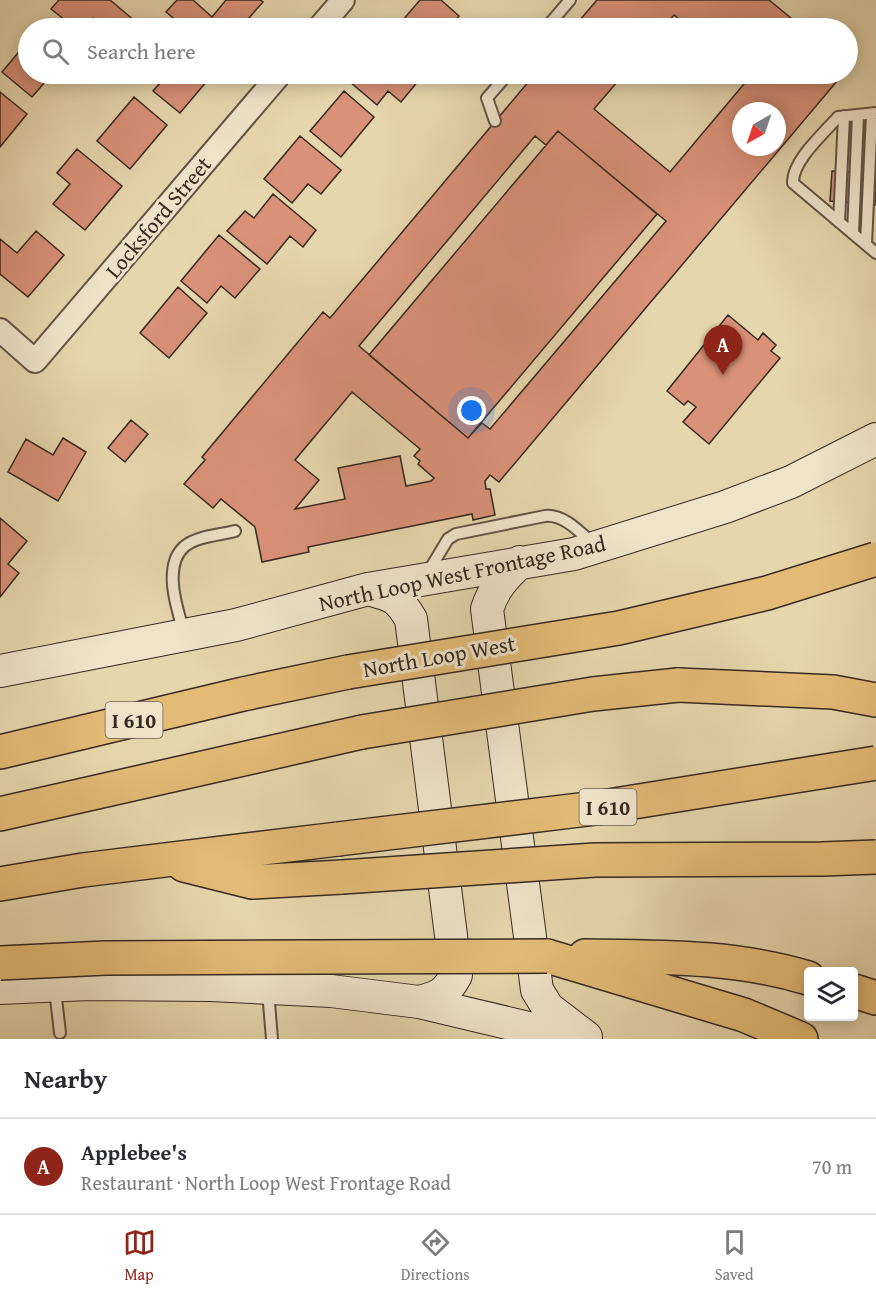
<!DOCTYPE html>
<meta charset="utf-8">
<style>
:root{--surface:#fff;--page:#f2f2f3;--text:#2b2b33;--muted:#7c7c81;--line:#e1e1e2;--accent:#8f2418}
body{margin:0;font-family:"Gentium Book Plus",serif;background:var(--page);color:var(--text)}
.controls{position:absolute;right:18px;bottom:18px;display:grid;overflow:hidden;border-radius:6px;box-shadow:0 3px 15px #0003}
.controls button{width:54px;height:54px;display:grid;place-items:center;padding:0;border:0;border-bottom:2px solid var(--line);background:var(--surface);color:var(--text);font:30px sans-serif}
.compass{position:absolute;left:732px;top:102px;width:54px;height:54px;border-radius:50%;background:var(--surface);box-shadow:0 3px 15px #0003;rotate:220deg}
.you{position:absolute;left:472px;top:411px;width:21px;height:21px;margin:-15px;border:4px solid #fff;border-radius:50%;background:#1a73e8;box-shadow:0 0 0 9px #1a73e833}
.badge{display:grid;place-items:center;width:39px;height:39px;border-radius:50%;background:var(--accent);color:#fff;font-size:20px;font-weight:700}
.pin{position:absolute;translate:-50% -50px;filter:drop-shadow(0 2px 3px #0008)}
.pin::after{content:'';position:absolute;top:32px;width:21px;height:18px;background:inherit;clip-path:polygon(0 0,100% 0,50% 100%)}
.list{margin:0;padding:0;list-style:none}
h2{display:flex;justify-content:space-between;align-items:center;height:78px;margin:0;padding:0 24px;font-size:26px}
h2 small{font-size:20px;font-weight:400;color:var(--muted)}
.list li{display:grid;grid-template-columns:39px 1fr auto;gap:18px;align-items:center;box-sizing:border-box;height:96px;padding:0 24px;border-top:2px solid var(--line)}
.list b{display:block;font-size:22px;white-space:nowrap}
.list p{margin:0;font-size:20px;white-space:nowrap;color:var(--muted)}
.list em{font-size:20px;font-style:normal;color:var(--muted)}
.icon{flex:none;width:33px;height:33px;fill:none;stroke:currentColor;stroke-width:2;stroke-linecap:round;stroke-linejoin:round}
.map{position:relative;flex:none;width:876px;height:1039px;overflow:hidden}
.search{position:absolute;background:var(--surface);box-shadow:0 3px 15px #0003;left:18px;right:18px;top:18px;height:66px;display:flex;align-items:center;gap:15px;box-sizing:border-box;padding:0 21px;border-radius:33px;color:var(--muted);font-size:22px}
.sheet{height:174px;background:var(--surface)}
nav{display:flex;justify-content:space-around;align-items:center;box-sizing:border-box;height:84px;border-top:2px solid var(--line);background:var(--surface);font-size:16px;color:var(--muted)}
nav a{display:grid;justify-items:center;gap:3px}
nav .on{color:var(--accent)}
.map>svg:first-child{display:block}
.building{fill:#d99178;stroke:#362922;stroke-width:1.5;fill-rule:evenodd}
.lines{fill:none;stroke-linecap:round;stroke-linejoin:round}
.lane-casing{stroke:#625445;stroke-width:14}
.street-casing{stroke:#625445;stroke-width:26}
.secondary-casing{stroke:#362922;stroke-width:34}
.highway-casing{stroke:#362922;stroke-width:36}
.lane{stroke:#efe4ca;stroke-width:10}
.street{stroke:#efe4ca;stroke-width:22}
.secondary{stroke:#efe4ca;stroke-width:32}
.highway{stroke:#e3bb76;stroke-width:33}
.highway-bridge-casing{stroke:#362922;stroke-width:36;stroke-linecap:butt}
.highway-bridge{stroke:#e3bb76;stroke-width:33}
.labels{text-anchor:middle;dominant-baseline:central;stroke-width:6;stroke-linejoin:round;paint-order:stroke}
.shield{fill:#efe4ca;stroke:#6e6154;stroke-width:1.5}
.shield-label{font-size:21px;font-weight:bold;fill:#362922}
.street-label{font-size:22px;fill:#362922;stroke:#efe4ca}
</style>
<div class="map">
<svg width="876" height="1039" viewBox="0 0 876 1039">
<rect width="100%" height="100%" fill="#e6d6ad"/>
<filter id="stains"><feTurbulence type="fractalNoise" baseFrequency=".00333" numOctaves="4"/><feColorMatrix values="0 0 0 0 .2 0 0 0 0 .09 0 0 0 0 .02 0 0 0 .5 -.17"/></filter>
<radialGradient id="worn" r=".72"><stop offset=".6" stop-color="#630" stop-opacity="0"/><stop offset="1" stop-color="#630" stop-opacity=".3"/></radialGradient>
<path class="building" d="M59,0h51l25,21 -6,7h-23l-13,-10 -9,10h-9l-24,-19z
M177,0h16l19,17 14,-17h34l3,2 -15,17 10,8 -2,1h-71l-19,-16z
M420,0h21l18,16 -9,12h-54z
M597,0h172l34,28h-113l-16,-13 -12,13h-89z
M28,41v33h24l-20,23 -30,-25z
M168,74h45l-33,39 -27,-22z
M357,74h67l-23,28 -13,-11 -11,14 -27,-23z
M535,74h89l-30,35 76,63 79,-94 -5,-4h99l-344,408 -9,-7 -5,6 1,8h4l5,26 -22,5 -1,-6 -164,33 1,5 -47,10 -7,-35 -34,-28 -8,9 -29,-24 21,-24 -3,-3 121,-145 7,6zM741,111h36v36h-36zM558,131l108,90 -176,208 -8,-6 -14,15 -109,-92 176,-210 11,9zM352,392l68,57 -6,7 6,5 -2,3 16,14 -3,3 -25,5 -6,-30 -62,12 7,31 -50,10 24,-29 -24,-20z
M344,91l30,26 -33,40 -31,-26z
M0,92l27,22 -27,33z
M134,97l33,28 -37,44 -33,-28z
M558,131l99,83 -189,224 -99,-83z
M300,136l41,34 -20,24 -13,-10 -16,19 -28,-24z
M77,149l45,37 -37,44 -32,-26 17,-20 -13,-11z
M832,171l44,3v31l-46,-4z
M273,194l43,36 -13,17 -13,-11 -23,28 -40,-33 18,-20 9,7z
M36,231l28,24 -36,42 -28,-23v-35l17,14z
M219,235l41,34 -25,29 -14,-12 -14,17 -26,-22z
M178,287l29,26 -38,45 -29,-25z
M728,315l30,25 5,-7 13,12 -5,6 9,7 -71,86 -26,-22 13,-15 -8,-6 -4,4 -17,-14z
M131,420l17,14 -23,28 -17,-14z
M63,438l23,14 -28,49 -50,-29 18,-33 27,16z
M0,518l27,23 -19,23 11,9 -19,24z"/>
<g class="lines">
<g class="lane-casing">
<path id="lane" d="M546,28l24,-28
M876,113l-38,4c-14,16 -46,44 -45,66l83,70
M495,121l-8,-23 21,-24
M839,222l5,-106
M853,233l5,-118
M866,244l6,-130
M427,574l21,-35 8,-5 89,-18c18,-2 34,15 47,27
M184,632c-7,-23 -22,-67 1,-86 12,-10 35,-11 50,-15
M55,989l5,44
M268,991l4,48"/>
</g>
<g class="street-casing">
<path id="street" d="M319,28l24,-28
M0,330l35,31 245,-287"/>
</g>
<g class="secondary-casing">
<path id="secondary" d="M520,562c-16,15 -26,26 -33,47l50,381 11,18 38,29
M368,589c25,7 29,7 43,30l45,356c-10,19 -17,22 -37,27
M0,671l236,-46 132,-36 206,-35 151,-47 66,-25 85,-43
M0,988l88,-4 123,1 120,6 88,11 156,37"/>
</g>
<g class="highway-casing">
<path id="highway" d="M678,685l155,7 43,8
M0,752l243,-58 105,-22
M0,814l362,-82
M184,865l68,17 90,-5
M0,884l83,-14 255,-31
M547,956l197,59 57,24
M585,956c75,1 151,0 223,22
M854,991l22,7"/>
</g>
<use href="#lane" class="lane"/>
<use href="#street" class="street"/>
<use href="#secondary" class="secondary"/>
<use href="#highway" class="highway"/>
<g class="highway-bridge-casing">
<path id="highway-bridge" d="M348,672l271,-44 148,-35 109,-34
M362,732l231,-38 85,-9
M338,839l258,-31 280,-45
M342,877l253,-17 227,-1 54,-2
M0,963l106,-5 441,-2"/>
</g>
<use href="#highway-bridge" class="highway-bridge"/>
</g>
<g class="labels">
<g class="shield">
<rect x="105.5" y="702" width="57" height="36" rx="4.5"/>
<rect x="579.5" y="789" width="57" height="36" rx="4.5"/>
</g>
<g class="shield-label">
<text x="134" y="720">I 610</text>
<text x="608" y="807">I 610</text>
</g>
<g class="street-label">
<text transform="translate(158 217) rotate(-50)">Locksford Street</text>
<text transform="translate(462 573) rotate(-12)">North Loop West Frontage Road</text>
<text transform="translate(439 656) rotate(-10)">North Loop West</text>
</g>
</g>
<rect width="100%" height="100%" filter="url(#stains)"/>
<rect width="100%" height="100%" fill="url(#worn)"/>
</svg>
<div class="controls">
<button><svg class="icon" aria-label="layers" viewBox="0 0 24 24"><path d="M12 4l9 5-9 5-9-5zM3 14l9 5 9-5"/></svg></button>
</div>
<svg class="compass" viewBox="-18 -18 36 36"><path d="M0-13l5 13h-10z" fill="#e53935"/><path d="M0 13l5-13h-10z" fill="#7c7c81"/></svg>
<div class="you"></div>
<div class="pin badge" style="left:723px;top:375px">A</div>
<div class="search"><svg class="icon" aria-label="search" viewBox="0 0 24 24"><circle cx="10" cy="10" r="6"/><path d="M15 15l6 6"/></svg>Search here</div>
</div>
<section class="sheet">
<h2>Nearby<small></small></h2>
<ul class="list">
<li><span class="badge">A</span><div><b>Applebee's</b><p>Restaurant · North Loop West Frontage Road</p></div><em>70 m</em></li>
</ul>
</section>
<nav>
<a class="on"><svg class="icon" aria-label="map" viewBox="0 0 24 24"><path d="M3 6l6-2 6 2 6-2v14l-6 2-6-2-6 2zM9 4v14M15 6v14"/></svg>Map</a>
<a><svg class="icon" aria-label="directions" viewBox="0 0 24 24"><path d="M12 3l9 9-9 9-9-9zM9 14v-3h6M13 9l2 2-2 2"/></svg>Directions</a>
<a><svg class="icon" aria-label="saved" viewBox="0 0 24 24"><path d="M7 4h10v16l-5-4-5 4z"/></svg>Saved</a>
</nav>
